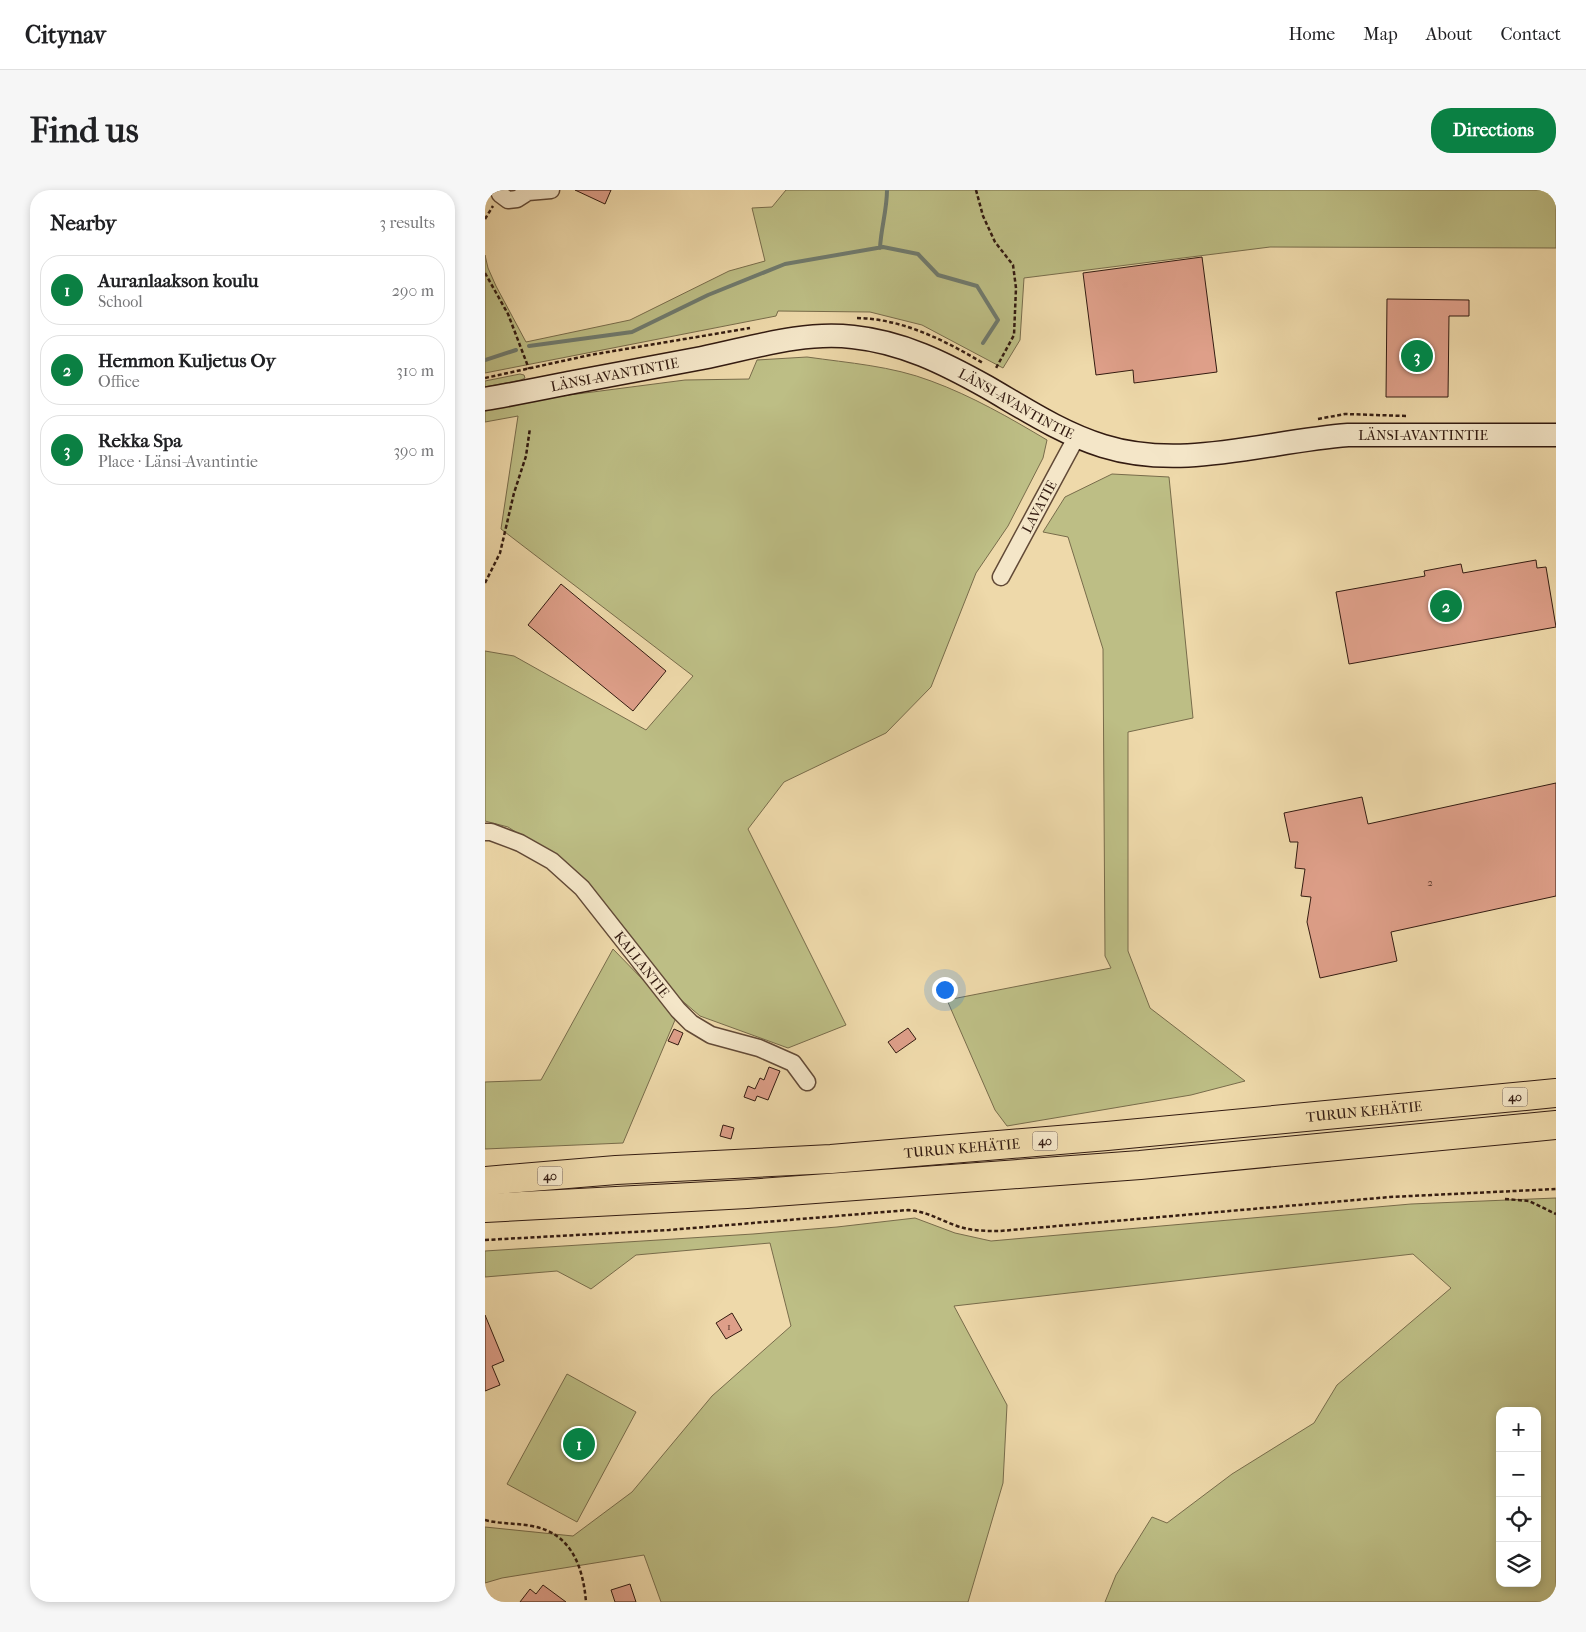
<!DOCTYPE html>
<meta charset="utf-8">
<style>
:root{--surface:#fff;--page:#f6f6f6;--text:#202124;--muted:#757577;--line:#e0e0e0;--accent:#0b8043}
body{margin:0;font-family:"IM FELL French Canon",serif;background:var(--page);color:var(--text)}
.controls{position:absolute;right:15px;bottom:15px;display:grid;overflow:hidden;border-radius:10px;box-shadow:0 2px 8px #0003}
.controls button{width:45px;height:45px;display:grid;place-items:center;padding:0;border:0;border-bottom:1px solid var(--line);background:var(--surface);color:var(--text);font:25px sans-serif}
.you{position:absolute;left:459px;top:799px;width:18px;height:18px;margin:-12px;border:4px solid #fff;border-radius:50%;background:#1a73e8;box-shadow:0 0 0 8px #1a73e833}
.badge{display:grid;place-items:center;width:32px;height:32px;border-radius:50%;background:var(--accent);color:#fff;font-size:16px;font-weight:700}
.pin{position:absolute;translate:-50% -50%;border:2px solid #fff;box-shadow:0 1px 5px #0006}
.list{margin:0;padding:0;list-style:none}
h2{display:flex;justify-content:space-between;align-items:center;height:65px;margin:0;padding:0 20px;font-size:21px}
h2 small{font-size:16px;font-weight:400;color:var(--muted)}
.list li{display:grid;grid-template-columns:32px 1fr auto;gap:15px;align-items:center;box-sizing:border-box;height:70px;margin:0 10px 10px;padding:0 10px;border:1px solid var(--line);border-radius:20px}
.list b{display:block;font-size:19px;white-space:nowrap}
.list p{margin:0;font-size:16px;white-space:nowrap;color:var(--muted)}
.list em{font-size:16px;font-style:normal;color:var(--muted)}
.icon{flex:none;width:28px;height:28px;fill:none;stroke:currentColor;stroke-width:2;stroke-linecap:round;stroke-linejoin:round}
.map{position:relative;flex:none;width:1071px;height:1412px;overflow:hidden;border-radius:20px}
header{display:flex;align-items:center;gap:30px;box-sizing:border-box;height:70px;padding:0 25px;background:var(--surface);border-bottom:1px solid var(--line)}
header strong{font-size:24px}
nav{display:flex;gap:28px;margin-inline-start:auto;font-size:18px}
.intro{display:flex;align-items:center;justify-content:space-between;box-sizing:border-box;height:120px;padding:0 30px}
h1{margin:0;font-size:35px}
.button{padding:12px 22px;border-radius:20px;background:var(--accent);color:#fff;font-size:18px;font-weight:700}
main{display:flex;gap:30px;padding:0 30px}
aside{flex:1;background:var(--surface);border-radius:20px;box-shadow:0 2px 8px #0003}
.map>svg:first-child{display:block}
.green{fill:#bdbe85;stroke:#786c4b;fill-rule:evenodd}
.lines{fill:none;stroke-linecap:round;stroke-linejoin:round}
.stream{stroke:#707a6d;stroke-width:4}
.building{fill:#de9f89;stroke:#331b11}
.street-casing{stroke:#624a37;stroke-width:19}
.secondary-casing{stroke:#331b11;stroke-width:25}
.highway-casing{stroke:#331b11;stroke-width:30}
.path{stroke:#331b11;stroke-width:2.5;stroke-dasharray:4 2.5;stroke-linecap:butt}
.street{stroke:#f4e6c8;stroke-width:16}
.secondary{stroke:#f4e6c8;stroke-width:22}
.highway{stroke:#eed9aa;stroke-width:28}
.labels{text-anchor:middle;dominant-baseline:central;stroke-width:5;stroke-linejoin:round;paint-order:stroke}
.number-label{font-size:11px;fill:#5e3c2f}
.shield{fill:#f4e6c8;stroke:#6d5848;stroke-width:1}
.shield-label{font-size:12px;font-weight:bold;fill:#331b11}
.street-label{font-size:14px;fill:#331b11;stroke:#f4e6c8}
</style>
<header>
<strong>Citynav</strong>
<nav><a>Home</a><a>Map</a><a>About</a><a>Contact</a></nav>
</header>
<div class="intro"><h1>Find us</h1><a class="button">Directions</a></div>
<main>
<aside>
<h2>Nearby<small>3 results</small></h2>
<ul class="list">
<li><span class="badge">1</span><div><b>Auranlaakson koulu</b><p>School</p></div><em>290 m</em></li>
<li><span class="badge">2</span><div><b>Hemmon Kuljetus Oy</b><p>Office</p></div><em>310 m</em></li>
<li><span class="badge">3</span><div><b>Rekka Spa</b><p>Place · Länsi-Avantintie</p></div><em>390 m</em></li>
</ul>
</aside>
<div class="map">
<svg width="1071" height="1412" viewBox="0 0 1071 1412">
<rect width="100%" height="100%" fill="#eed9aa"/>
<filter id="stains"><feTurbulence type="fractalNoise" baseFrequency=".004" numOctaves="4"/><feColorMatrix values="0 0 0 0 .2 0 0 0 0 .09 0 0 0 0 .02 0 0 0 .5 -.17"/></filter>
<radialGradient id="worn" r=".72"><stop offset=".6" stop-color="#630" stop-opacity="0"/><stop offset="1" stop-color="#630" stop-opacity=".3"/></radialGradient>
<path class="green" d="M301,0h770v58l-286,-1 -246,31 -4,62 -17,28 -81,-43 -52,-13 -92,-1 -2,5 -291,57v-118l3,13 8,18 30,56 104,-22 99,-49 36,-10 -13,-53 20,-1z
M322,167c42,6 85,9 124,24 41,15 79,37 116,59l-4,18 -35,68 -32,47 -45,114 -45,46 -102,49 -36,47 98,196 -58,23 -88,-32 -28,-24 -96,-121 -68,-44 -23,-6v-170l29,5 132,74 47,-54 -192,-147 17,-113 -33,6v-16l200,-26 64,-1 8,-19z
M35,184l4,1 1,3 -4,2 -36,7v-6z
M627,284l57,3 24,241 -65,14v219l22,57 95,73 -54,14 -184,31 -12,-16 -48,-110 164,-32 -6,-12 -2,-307 -35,-112 -25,-5 22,-35z
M128,759l36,37 26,34 -52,123 -138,6v-67l56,-2z
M1071,1008v404h-451l11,-27 36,-58 15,6 65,-49 82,-51 23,-38 114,-97 -38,-34 -459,52 53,99 -4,78 -35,119h-307l-17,-47 -142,23 -17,5v-56l88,9 59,-44 80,-96 79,-70 -21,-83 -134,12 -45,34 -34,-18 -72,6v-26l268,-17 84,-7 78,-9 40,15 36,8 420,-37zM1015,1221h37v172h-37z
M82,1184l69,38 -59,110 -70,-38z"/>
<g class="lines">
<path class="stream" d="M395,58c1,-20 7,-38 7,-58
M44,156l103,-14 76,-37 77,-31 98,-17 35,7 20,21 39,11 21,34 -15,23
M0,170l31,-10"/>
</g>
<path class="building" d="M90,0h36l-6,14z
M717,67l15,115 -83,11 -1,-13 -37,5 -13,-102z
M902,109l82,1v16h-20l-1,81h-62z
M1051,370l1,8 9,-1 10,60 -207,37 -13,-72 89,-16 -1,-5 37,-7 2,9z
M76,394l105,87 -33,40 -105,-86z
M1071,593v113l-165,36 6,29 -77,17 -13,-56 4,-25 -10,-1 4,-27 -10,-1 3,-26h-8l-6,-29 78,-16 6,27z
M423,838l8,11 -20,14 -8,-11z
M189,839l9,4 -5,12 -10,-4z
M284,877l11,4 -12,29 -11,-4 -2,5 -11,-4 4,-11 7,3 5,-11 4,2z
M238,935l11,3 -3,11 -11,-3z
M247,1123l10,17 -16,9 -10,-16z
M0,1125l19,46 -12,5 8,19 -15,6z
M145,1394l6,18h-21l-4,-12z
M58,1395l23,17h-46l10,-13 6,5z"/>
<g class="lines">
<g class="street-casing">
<g id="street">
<path d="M14,0l1,4 8,6 9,-1 11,-7 23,-2"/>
<path id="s1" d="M516,387l76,-141"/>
<path id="s2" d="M0,642h6l29,11 32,18 30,27 96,122 13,13 20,12 48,13 34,15 14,19"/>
</g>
</g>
<g class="secondary-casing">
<g id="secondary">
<path id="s3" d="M0,209c30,-5 59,-11 89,-17 42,-8 85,-16 128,-24 50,-10 100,-27 151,-21 49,5 91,26 134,50 38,22 74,46 116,59 80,25 164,-5 245,-11h208"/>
</g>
</g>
<g class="highway-casing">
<g id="highway">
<path id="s4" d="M0,991l131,-11 215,-11 276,-23 449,-43"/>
<path d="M0,1018l262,-14 393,-29 416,-40"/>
</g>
</g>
<path class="path" d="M491,0l7,26 12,26 18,23 3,23 -2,47 -19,35
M0,29l8,-13
M0,83l23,41 21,55
M372,128c46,1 87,22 126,45
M0,188l105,-23 160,-27
M833,229l27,-5 62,2
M0,393l15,-30 14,-60 12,-37 4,-28
M1020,1009l24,2 27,13
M0,1050l184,-10 239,-20c18,1 32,10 49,16 14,5 29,5 43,5l390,-34 166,-8
M0,1330c15,4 31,3 47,6 39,7 51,40 54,76"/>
<use href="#street" class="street"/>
<use href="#secondary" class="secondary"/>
<use href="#highway" class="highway"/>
</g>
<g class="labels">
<g class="number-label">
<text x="945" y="692">2</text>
<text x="244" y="1136">1</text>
</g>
<g class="shield">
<rect x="1017.5" y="897.5" width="25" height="19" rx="4"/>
<rect x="547.5" y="941.5" width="25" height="19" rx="4"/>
<rect x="52.5" y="976.5" width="25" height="19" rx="4"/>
</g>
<g class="shield-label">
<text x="1030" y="907">40</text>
<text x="560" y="951">40</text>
<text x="65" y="986">40</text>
</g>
<g class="street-label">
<text stroke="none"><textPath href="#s3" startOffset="132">LÄNSI-AVANTINTIE</textPath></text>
<text stroke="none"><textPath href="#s3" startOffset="552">LÄNSI-AVANTINTIE</textPath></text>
<text stroke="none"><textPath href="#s3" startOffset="971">LÄNSI-AVANTINTIE</textPath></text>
<text stroke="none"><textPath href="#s1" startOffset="80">LAVATIE</textPath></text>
<text stroke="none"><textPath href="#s2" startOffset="211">KALLANTIE</textPath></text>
<text stroke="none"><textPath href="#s4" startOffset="882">TURUN KEHÄTIE</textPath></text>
<text stroke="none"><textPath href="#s4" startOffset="478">TURUN KEHÄTIE</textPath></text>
</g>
</g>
<rect width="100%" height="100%" filter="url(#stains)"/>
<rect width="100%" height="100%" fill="url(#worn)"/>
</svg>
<div class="controls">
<button>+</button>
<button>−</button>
<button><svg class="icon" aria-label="locate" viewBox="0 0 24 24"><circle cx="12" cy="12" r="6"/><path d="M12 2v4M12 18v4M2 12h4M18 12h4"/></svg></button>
<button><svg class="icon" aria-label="layers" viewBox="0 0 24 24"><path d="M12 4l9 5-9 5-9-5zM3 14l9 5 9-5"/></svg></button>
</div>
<div class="you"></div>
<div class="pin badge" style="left:94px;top:1254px">1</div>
<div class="pin badge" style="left:961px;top:416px">2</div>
<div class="pin badge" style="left:932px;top:166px">3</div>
</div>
</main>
